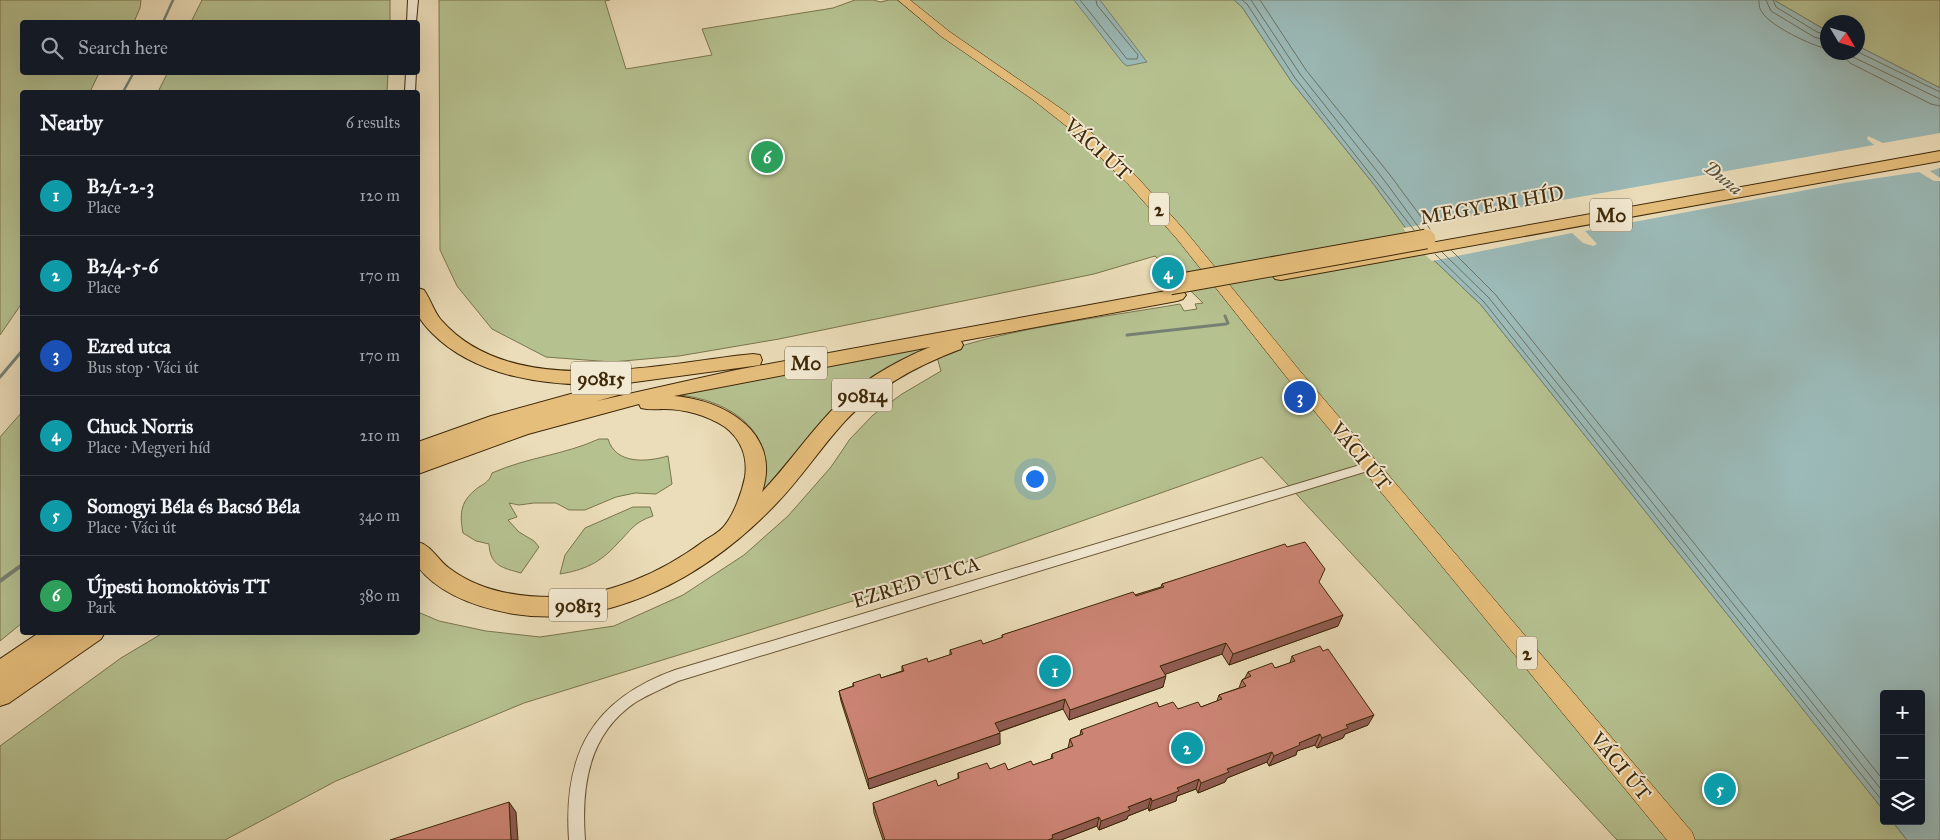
<!DOCTYPE html>
<meta charset="utf-8">
<style>
:root{--surface:#171b24;--page:#242831;--text:#f1f3f6;--muted:#9ea1a6;--line:#363941;--accent:#1a73e8}
body{margin:0;font-family:"IM FELL Great Primer",serif;background:var(--page);color:var(--text)}
.controls{position:absolute;right:15px;bottom:15px;display:grid;overflow:hidden;border-radius:5px;box-shadow:0 5px 20px #0002}
.controls button{width:45px;height:45px;display:grid;place-items:center;padding:0;border:0;border-bottom:1px solid var(--line);background:var(--surface);color:var(--text);font:25px sans-serif}
.compass{position:absolute;left:1820px;top:15px;width:45px;height:45px;border-radius:50%;background:var(--surface);box-shadow:0 5px 20px #0002;rotate:128deg}
.you{position:absolute;left:1034px;top:478px;width:18px;height:18px;margin:-12px;border:4px solid #fff;border-radius:50%;background:#1a73e8;box-shadow:0 0 0 8px #1a73e833}
.badge{display:grid;place-items:center;width:32px;height:32px;border-radius:50%;background:var(--accent);color:#fff;font-size:16px;font-weight:700}
.pin{position:absolute;translate:-50% -50%;border:2px solid #fff;box-shadow:0 1px 5px #0006}
.list{margin:0;padding:0;list-style:none}
h2{display:flex;justify-content:space-between;align-items:center;height:65px;margin:0;padding:0 20px;font-size:21px}
h2 small{font-size:16px;font-weight:400;color:var(--muted)}
.list li{display:grid;grid-template-columns:32px 1fr auto;gap:15px;align-items:center;box-sizing:border-box;height:80px;padding:0 20px;border-top:1px solid var(--line)}
.list b{display:block;font-size:19px;white-space:nowrap}
.list p{margin:0;font-size:16px;white-space:nowrap;color:var(--muted)}
.list em{font-size:16px;font-style:normal;color:var(--muted)}
.icon{flex:none;width:28px;height:28px;fill:none;stroke:currentColor;stroke-width:2;stroke-linecap:round;stroke-linejoin:round}
.map{position:relative;flex:none;width:1940px;height:840px;overflow:hidden}
.search{position:absolute;background:var(--surface);box-shadow:0 5px 20px #0002;left:20px;top:20px;width:400px;height:55px;display:flex;align-items:center;gap:12px;box-sizing:border-box;padding:0 18px;border-radius:5px;color:var(--muted);font-size:19px}
.panel{position:absolute;background:var(--surface);box-shadow:0 5px 20px #0002;left:20px;top:90px;width:400px;height:545px;border-radius:5px}
.map>svg:first-child{display:block}
.green{fill:#b6c190;stroke:#7a754c}
.water{fill:#9bbab8;stroke:#768072}
.pier{fill:#ebddb9}
.lines{fill:none;stroke-linecap:round;stroke-linejoin:round}
.shore{stroke:#6d7260;stroke-width:1}
.stream-far2{stroke:#768072;stroke-width:2.5}
.stream-far1{stroke:#768072;stroke-width:3}
.stream{stroke:#768072;stroke-width:4}
.street-casing{stroke:#6a5634;stroke-width:2}
.secondary-casing{stroke:#3f2908;stroke-width:2}
.primary-casing{stroke:#3f2908;stroke-width:1}
.highway-casing{stroke:#3f2908;stroke-width:2}
.street{fill:#f2e9d2;fill-rule:evenodd}
.secondary{fill:#f2e9d2;fill-rule:evenodd}
.primary{fill:#e6be7c;fill-rule:evenodd}
.highway{fill:#e6be7c;fill-rule:evenodd}
.highway-bridge-casing{stroke:#3f2908;stroke-width:21;stroke-linecap:butt}
.highway-bridge{stroke:#e6be7c;stroke-width:19}
.wall{fill:#af7264;stroke:#3f2908}
.shaded-wall{fill:#8f5c51;stroke:#3f2908}
.building{fill:#cc8474;stroke:#3f2908}
.labels{text-anchor:middle;dominant-baseline:central;stroke-width:4;stroke-linejoin:round;paint-order:stroke}
.far-water-label{font-size:18px;font-style:italic;fill:#564d34;stroke:#f2e9d2}
.shield{fill:#f2e9d2;stroke:#756345;stroke-width:1}
.shield-label{font-size:19px;font-weight:bold;fill:#3f2908}
.street-label{font-size:20px;fill:#3f2908;stroke:#f2e9d2}
</style>
<div class="map">
<svg width="1940" height="840" viewBox="0 0 1940 840">
<rect width="100%" height="100%" fill="#ebddb9"/>
<filter id="stains"><feTurbulence type="fractalNoise" baseFrequency=".004" numOctaves="4"/><feColorMatrix values="0 0 0 0 .2 0 0 0 0 .09 0 0 0 0 .02 0 0 0 .5 -.17"/></filter>
<radialGradient id="worn" r=".72"><stop offset=".6" stop-color="#630" stop-opacity="0"/><stop offset="1" stop-color="#630" stop-opacity=".3"/></radialGradient>
<path class="green" d="M0,0h141l-1,8 -6,14h-112v50l77,1 -9,19h-68v211l-22,32z
M202,0h188v22h-199z
M439,0h171l-5,1 21,68 86,-14 -10,-26 131,-21 22,-8h19l6,2 9,-2h345l8,7 49,74 84,105 43,59 63,60 403,506v10h8l15,19h-290l-355,-383 -377,134 -361,112 -188,78 -111,59h-225v-94l121,-88 42,-25 255,-1v-20l21,9 47,10 54,6 74,-11 69,-31 61,-40 44,-39 43,-49 19,-28 23,-24 29,-21 39,-23 -5,-17c78,-27 163,-36 244,-50l4,7 13,-2 -2,-5 8,-1 -48,-47 -61,18 -315,65 -100,17 -67,6 -66,-5 -54,-28 -35,-43 -17,-36z
M1774,0h166v88l-82,-42v-24h-30l-1,9z
M168,72l220,1 -1,19h-229z
M924,348v2c-71,27 -117,90 -165,145 1,-12 5,-26 4,-38 -3,-40 -51,-59 -84,-62z
M22,412v211l-22,18v-204z
M599,439h9c8,26 39,23 60,17l4,28 -16,10 -21,-1 -19,4 -31,13h-16l-13,-7h-22l-15,2 -10,-2 8,14 -9,3 11,12 15,9 5,6 -18,26c-18,-5 -31,-7 -32,-29l-13,-3 -13,-8c-4,-21 -2,-33 16,-46 7,-4 11,-7 13,-14 36,-16 72,-18 107,-34z
M633,507h17l3,9c-19,6 -22,14 -36,28 -17,19 -33,26 -57,30l5,-19 20,-27z"/>
<path class="water" d="M1074,0h26l47,62 -20,4 -4,-3z
M1234,0h540l53,31 1,21h30v-6l82,42v752h-33l-15,-19h29v-127h-37v117l-403,-506 -63,-60 -43,-59 -84,-105 -49,-74z"/>
<path class="pier" d="M1940,133v35l-10,3 10,7v3h-6l-15,-9 -75,11 -259,48 12,13 -4,2 -10,-3 -11,-10 -140,28 -16,-14 -13,-19 136,-24 -4,-5 1,-5 7,1 8,7 323,-57 -7,-6 1,-3 15,7z"/>
<g class="lines">
<path class="shore" d="M1080,0l47,59h10l1,-4 -41,-50 -1,-5
M1242,0l5,4 48,74 119,152
M1251,0l49,74 84,106 36,49
M1260,0l46,70 84,105 40,54
M1759,0c0,4 0,8 3,12 8,14 50,34 66,37
M1766,0l5,11 43,26 14,4
M1773,0l3,7 41,25 11,3
M1840,52l10,11 81,41 9,2
M1848,52l5,5 87,42
M1858,52l82,40
M1451,250l44,44 389,487
M1442,252l47,46 395,495
M1435,254l49,48 400,501"/>
<path class="stream-far2" d="M163,22l10,-22
M123,92l11,-20"/>
<path class="stream-far1" d="M1127,335l99,-11 2,-1 -3,-7
M0,377l22,-26"/>
<path class="stream" d="M0,581l22,-16"/>
<g class="street-casing">
<path id="street" d="M1370,462l4,1 2,3 -2,3 -696,212c-14,7 -29,13 -42,21 -48,32 -55,85 -51,138h-16c-6,-86 23,-140 106,-170z"/>
</g>
<g class="secondary-casing">
<path id="secondary" d="M408,0h10l-2,22h-9z
M406,72h10l-1,20h-10z"/>
</g>
<g class="primary-casing">
<path id="primary" d="M898,0h12l40,32 113,78 36,29 39,39 49,55 113,138 392,461 3,8h-28l-379,-461 -111,-140 -49,-55 -53,-51 -43,-34 -90,-62z"/>
</g>
<g class="highway-casing">
<path id="highway" d="M1940,151v10l-659,119 -6,-1 -3,-4 3,-4 6,-1z
M418,288l6,2c7,10 9,20 17,30 72,82 219,43 312,34l7,1 2,5 -2,5 -7,1 -133,18 5,5 -3,5 -25,7 139,-31 441,-81 6,2 3,4 -3,4 -6,2 -216,40 2,4 -2,4c-43,16 -84,38 -115,71 -26,28 -46,60 -73,87 -66,68 -161,122 -259,107 -35,-6 -74,-19 -96,-47v-25c13,3 20,18 31,26 30,23 67,29 104,29 54,0 108,-24 151,-56 6,-4 16,-9 21,-16 9,-11 17,-33 20,-48 3,-20 -4,-38 -20,-50 -18,-12 -41,-18 -61,-18 -9,0 -15,1 -23,-1l-2,-4 -111,30 -110,40v-16l2,-1h-2v-15l73,-26 116,-32c-58,3 -132,-7 -175,-51 -5,-5 -11,-12 -14,-18 -2,-7 -1,-20 0,-27zM930,347c-36,15 -71,35 -98,63 -25,26 -45,56 -70,82 20,-59 -37,-92 -88,-96z
M40,632h65l-4,7 -92,64 -9,3v-47z"/>
</g>
<use href="#street" class="street"/>
<use href="#secondary" class="secondary"/>
<use href="#primary" class="primary"/>
<use href="#highway" class="highway"/>
<g class="highway-bridge-casing">
<path id="highway-bridge" d="M1170,285l256,-46"/>
</g>
<use href="#highway-bridge" class="highway-bridge"/>
</g>
<path class="wall" d="M1287,547l32,36 19,43 -109,39 -7,-11 -57,20 -2,13 -94,33 -6,-11 -64,23 1,12 -131,45 -28,-88 -2,-10 14,-5v-3l28,-5 21,-7v-5l26,-4 22,-7v-5l33,-6 19,-6v-3l159,-48 1,-3z
M1292,656l76,69 -23,9 -2,4 -26,10 -2,-3 -18,6 -1,4 -27,11 -2,-4 -40,16 -2,4 -27,11 -2,-4 -19,7 -1,5 -27,10 -1,-3 -20,8 -1,3 -28,11 -2,-4 -36,14h-178l-9,-27 -1,-10 65,-17 20,-7v-6l32,-4 18,1 25,-5 18,-6 1,-5 16,-6 2,-9 10,-4 1,-5 78,-23 19,2 23,-2 16,-6 2,-6 20,-7 3,-8 3,-2 3,-6 27,-4 15,-5z"/>
<path class="shaded-wall" d="M1343,615l-5,11 -109,39 4,-11z
M1226,643l-4,11 -64,23 2,-11z
M1166,676l-3,11 -94,33 1,-10z
M1065,699l-2,10 -68,24v-10z
M1374,715l-6,10 -23,9 -2,4 -26,10 5,-10 24,-13z
M1000,733v11l-131,45 -1,-10z
M1320,734l-5,11 -18,6 -1,4 -27,11 5,-10 25,-13z
M1272,752l-5,10 -40,16 -2,4 -27,11 3,-10 26,-14z
M1199,779l-3,10 -19,7 -1,5 -27,10 3,-10 25,-13z
M1151,798l-3,10 -20,8 -1,3 -28,11 2,-9 27,-14z
M509,802l7,10 2,28h-7z
M1099,817l-2,9 -36,14h-13l4,-5z"/>
<path class="building" d="M1305,542l20,27 -6,13 24,33 -110,39 -7,-11 -66,23 6,10 -96,34 -5,-11 -70,24 5,10 -132,46 -29,-88 15,-5 -1,-3 27,-9 1,4 23,-7 -2,-5 25,-8 1,4 24,-8 -2,-4 31,-10 2,4 20,-7 -1,-2 131,-43 3,4 28,-9 -2,-3 123,-40 2,3z
M1320,646l3,5 5,-2 46,66 -28,10 2,3 -26,10 -2,-4 -21,9 1,2 -26,11 -2,-4 -45,17 2,3 -28,11 -2,-4 -22,9 2,3 -27,10 -1,-3 -23,9 2,3 -29,11 -2,-4 -47,18 1,3 -5,2h-163l-12,-37 63,-23 2,6 21,-8 -1,-5 29,-10 3,6 15,-6 3,7 23,-9 2,4 20,-7 -1,-4 21,-8 -3,-7 13,-5 -2,-4 76,-28 2,5 14,-5 5,7 20,-7 3,5 21,-8 -3,-4 27,-9 -4,-6 9,-4 -3,-4 24,-9 3,5 20,-7 -3,-5z
M509,802l2,38h-121z"/>
<g class="labels">
<g class="far-water-label">
<text transform="translate(1723 178) rotate(38)">Duna</text>
</g>
<g class="shield">
<rect x="1149" y="192.5" width="20" height="33" rx="4"/>
<rect x="1590" y="198.5" width="42" height="33" rx="4"/>
<rect x="785" y="346.5" width="42" height="33" rx="4"/>
<rect x="571" y="361.5" width="60" height="33" rx="4"/>
<rect x="832" y="378.5" width="60" height="33" rx="4"/>
<rect x="549" y="588.5" width="58" height="33" rx="4"/>
<rect x="1517" y="636.5" width="20" height="33" rx="4"/>
</g>
<g class="shield-label">
<text x="1159" y="209">2</text>
<text x="1611" y="215">M0</text>
<text x="806" y="363">M0</text>
<text x="601" y="378">90815</text>
<text x="862" y="395">90814</text>
<text x="578" y="605">90813</text>
<text x="1527" y="653">2</text>
</g>
<g class="street-label">
<text transform="translate(1098 149) rotate(42)">VÁCI ÚT</text>
<text transform="translate(1492 205) rotate(-10)">MEGYERI HÍD</text>
<text transform="translate(1361 456) rotate(50)">VÁCI ÚT</text>
<text transform="translate(916 582) rotate(-17)">EZRED UTCA</text>
<text transform="translate(1621 766) rotate(50)">VÁCI ÚT</text>
</g>
</g>
<rect width="100%" height="100%" filter="url(#stains)"/>
<rect width="100%" height="100%" fill="url(#worn)"/>
</svg>
<div class="controls">
<button>+</button>
<button>−</button>
<button><svg class="icon" aria-label="layers" viewBox="0 0 24 24"><path d="M12 4l9 5-9 5-9-5zM3 14l9 5 9-5"/></svg></button>
</div>
<svg class="compass" viewBox="-18 -18 36 36"><path d="M0-13l5 13h-10z" fill="#e53935"/><path d="M0 13l5-13h-10z" fill="#9ea1a6"/></svg>
<div class="you"></div>
<div class="pin badge" style="left:1055px;top:671px;background:#0f9aa8">1</div>
<div class="pin badge" style="left:1187px;top:748px;background:#0f9aa8">2</div>
<div class="pin badge" style="left:1300px;top:397px;background:#1a4fb4">3</div>
<div class="pin badge" style="left:1168px;top:273px;background:#0f9aa8">4</div>
<div class="pin badge" style="left:1720px;top:789px;background:#0f9aa8">5</div>
<div class="pin badge" style="left:767px;top:157px;background:#2e9e5b">6</div>
<div class="search"><svg class="icon" aria-label="search" viewBox="0 0 24 24"><circle cx="10" cy="10" r="6"/><path d="M15 15l6 6"/></svg>Search here</div>
<section class="panel">
<h2>Nearby<small>6 results</small></h2>
<ul class="list">
<li><span class="badge" style="background:#0f9aa8">1</span><div><b>B2/1-2-3</b><p>Place</p></div><em>120 m</em></li>
<li><span class="badge" style="background:#0f9aa8">2</span><div><b>B2/4-5-6</b><p>Place</p></div><em>170 m</em></li>
<li><span class="badge" style="background:#1a4fb4">3</span><div><b>Ezred utca</b><p>Bus stop · Váci út</p></div><em>170 m</em></li>
<li><span class="badge" style="background:#0f9aa8">4</span><div><b>Chuck Norris</b><p>Place · Megyeri híd</p></div><em>210 m</em></li>
<li><span class="badge" style="background:#0f9aa8">5</span><div><b>Somogyi Béla és Bacsó Béla</b><p>Place · Váci út</p></div><em>340 m</em></li>
<li><span class="badge" style="background:#2e9e5b">6</span><div><b>Újpesti homoktövis TT</b><p>Park</p></div><em>380 m</em></li>
</ul>
</section>
</div>
